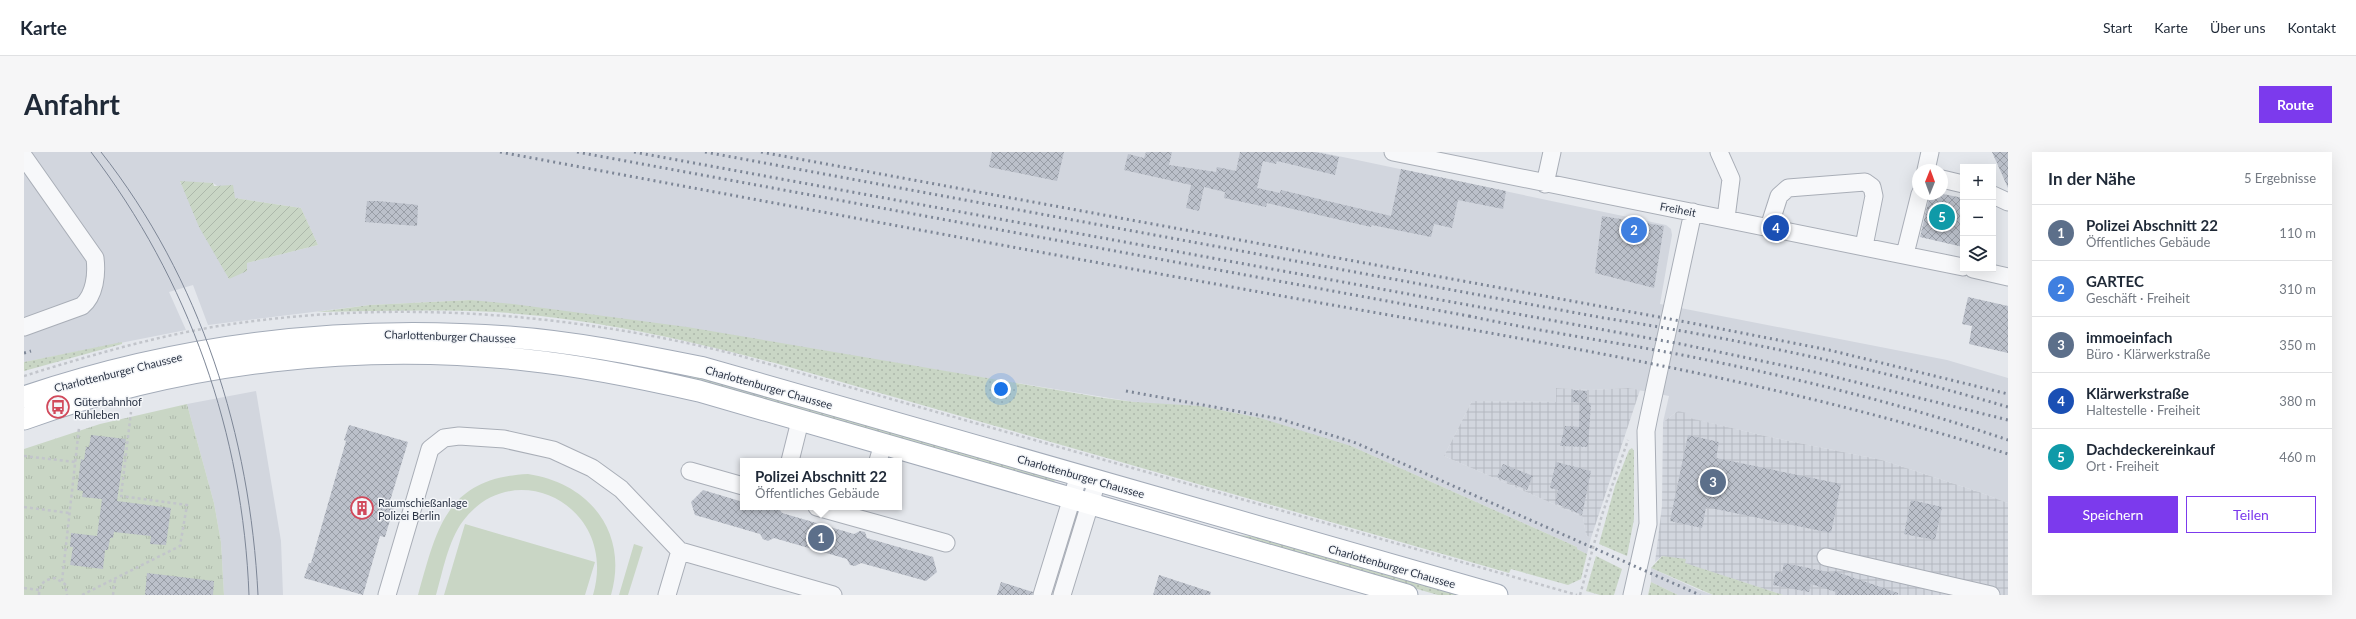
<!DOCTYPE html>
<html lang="de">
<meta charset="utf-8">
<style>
:root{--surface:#fff;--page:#f6f6f7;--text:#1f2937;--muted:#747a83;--line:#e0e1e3;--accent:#7c3aed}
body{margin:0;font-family:Lato,sans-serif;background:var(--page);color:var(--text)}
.controls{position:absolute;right:12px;top:12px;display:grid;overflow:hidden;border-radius:0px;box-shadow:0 4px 16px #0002}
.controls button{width:36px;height:36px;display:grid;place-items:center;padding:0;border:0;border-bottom:1px solid var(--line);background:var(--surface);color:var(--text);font:20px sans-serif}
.compass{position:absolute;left:1888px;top:12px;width:36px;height:36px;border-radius:50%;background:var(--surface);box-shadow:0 4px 16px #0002;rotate:1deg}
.you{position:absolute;left:977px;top:237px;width:14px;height:14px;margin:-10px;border:3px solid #fff;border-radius:50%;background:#1a73e8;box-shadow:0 0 0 6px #1a73e833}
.badge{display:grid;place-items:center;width:26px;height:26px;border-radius:50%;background:var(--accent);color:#fff;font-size:13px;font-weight:700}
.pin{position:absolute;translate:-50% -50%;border:2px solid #fff;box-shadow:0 1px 4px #0006}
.popup{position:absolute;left:716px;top:306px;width:162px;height:52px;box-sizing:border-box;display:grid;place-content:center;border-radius:0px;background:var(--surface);filter:drop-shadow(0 1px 3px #0005);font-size:13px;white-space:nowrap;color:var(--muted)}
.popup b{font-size:15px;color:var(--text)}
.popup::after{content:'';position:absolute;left:50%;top:100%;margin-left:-8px;border:8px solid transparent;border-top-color:var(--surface)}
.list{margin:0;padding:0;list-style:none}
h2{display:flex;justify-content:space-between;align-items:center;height:52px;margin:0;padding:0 16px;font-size:17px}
h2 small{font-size:13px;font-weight:400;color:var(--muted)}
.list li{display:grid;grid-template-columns:26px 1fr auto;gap:12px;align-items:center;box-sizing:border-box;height:56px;padding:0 16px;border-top:1px solid var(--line)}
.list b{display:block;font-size:15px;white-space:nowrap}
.list p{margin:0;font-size:13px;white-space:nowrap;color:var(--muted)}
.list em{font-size:13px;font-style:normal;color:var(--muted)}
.actions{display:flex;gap:8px;padding:12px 16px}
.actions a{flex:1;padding:9px 0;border:1px solid var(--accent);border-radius:0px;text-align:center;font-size:14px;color:var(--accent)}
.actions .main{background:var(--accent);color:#fff}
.icon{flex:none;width:22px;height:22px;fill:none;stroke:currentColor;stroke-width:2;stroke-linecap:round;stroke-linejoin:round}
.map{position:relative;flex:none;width:1984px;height:443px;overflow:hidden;border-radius:0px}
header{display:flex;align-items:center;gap:24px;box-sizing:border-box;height:56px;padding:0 20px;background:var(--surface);border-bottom:1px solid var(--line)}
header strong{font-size:19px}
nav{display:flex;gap:22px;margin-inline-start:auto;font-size:14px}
.intro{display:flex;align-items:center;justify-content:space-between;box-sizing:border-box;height:96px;padding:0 24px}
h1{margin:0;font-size:28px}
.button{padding:10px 18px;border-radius:0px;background:var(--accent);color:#fff;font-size:14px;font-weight:700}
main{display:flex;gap:24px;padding:0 24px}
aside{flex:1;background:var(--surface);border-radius:0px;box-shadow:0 4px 16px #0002}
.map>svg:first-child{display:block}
.built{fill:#d2d6de;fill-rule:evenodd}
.industrial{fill:url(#industrial-grid)}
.grass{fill:url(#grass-dots)}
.park{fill:url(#park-tufts)}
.garden{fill:url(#garden-furrows)}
.pitch{fill:#c9d6c5}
.building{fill:url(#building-cross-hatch)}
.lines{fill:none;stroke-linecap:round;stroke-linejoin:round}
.minor-casing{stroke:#a9aeb7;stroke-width:19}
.major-casing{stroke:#a3abb8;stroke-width:23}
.path{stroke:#c2c5cb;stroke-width:2.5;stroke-dasharray:3 3;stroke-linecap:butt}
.minor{stroke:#f7f8fa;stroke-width:17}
.major{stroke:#fff;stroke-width:21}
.tram{stroke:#7d8696;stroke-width:1}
.rail{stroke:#7d8696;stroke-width:3;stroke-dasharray:2 4;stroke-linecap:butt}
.labels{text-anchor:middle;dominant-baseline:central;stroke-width:3;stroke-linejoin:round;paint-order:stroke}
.street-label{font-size:11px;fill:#2b3445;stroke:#f4f6f9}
.poi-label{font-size:11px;fill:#2b3445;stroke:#f4f6f9;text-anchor:start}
</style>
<header>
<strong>Karte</strong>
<nav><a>Start</a><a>Karte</a><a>Über uns</a><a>Kontakt</a></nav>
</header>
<div class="intro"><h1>Anfahrt</h1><a class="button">Route</a></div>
<main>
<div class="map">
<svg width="1984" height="443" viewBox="0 0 1984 443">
<defs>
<pattern id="industrial-grid" width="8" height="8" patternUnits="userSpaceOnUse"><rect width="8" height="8" fill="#d2d6de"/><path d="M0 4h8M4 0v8" fill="none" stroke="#b4b8c0"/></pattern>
<pattern id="grass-dots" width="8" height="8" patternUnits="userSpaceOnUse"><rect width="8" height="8" fill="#c9d6c5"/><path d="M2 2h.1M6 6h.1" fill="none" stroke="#adb8ab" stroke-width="1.8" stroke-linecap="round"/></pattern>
<pattern id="park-tufts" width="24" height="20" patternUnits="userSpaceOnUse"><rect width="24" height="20" fill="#c9d6c5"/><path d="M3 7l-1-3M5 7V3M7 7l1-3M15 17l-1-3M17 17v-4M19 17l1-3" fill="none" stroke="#adb8ab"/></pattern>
<pattern id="garden-furrows" width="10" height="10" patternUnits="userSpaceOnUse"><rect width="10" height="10" fill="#c9d6c5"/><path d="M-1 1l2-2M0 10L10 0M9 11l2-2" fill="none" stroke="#adb8ab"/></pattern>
<pattern id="building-cross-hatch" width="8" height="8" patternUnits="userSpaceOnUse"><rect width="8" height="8" fill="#bbc0ca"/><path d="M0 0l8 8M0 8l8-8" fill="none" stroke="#989da6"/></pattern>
</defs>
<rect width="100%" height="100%" fill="#e4e7ec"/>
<path class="built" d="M0,0h1295l347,73 5,4 1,6 -12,69 287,56 61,18v125l-29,-11 -97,-32 -117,-24 -76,-18 -11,-7 -15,11 6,-26 -41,-8 -37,2 -35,-2v14l-84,-1 -28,55 139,61 3,18 5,3 -4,16 -10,-5v-2l-226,-101 -217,-44 -252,-41 -411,-61 -101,5 -162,20 -15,-40 -24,7 17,38 -162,32zM156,30l33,1 22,15 66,10 17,37 -71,18 -18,16z
M232,239l25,150 2,54h-59l-3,-53 -7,-39 -27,-99z
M1627,416l48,22 14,5h-35l-27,-13z"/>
<path class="industrial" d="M1532,236l35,2 37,-2 12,2 -49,148 -5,-3 -3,-18 -139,-61 28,-55 84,1z
M1654,259l12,3v4l75,18 117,24 97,32 29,11v92h-225l-121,-39 -7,6 7,-56 1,-84z"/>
<path class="grass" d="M447,148l42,4 174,23 417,71 30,4 66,4 60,12 91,28 226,101v2l10,5 -6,25 -13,6 -57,-16 -2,4 -734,-210c-92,-24 -184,-45 -280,-51 -59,-3 -119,-1 -178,0l53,-7z
M98,190v2l-98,27v-9z
M444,190l69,5 145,24 374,106 -3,8 -339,-98 -246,-39z
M1608,296l2,3v68l-7,37 -28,-12 16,-58 14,-36z
M1077,346l132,36 37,5 198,56h-30z
M1572,404l26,13 -8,26h-14l-14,-4z
M1638,404l24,3 -1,4 98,32h-70l-62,-27z
M1627,430l27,13h-30z"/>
<path class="park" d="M163,252l27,99 7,39 3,53h-200v-146l76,-25z"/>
<path class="garden" d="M156,29l33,2 1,3 19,-1 2,13 66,10 17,37 -71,18v8l-18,8 -30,-52z"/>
<path class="pitch" d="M504,322c61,9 101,58 83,121h-18c26,-89 -79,-142 -130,-74 -15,20 -20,50 -27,74h-18c19,-67 28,-117 110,-121z
M441,372l130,38 -10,33h-141z
M610,392l9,3 -15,48h-9z"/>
<path class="building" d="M968,0h72l-7,29 -68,-14z
M1122,0h26l-3,13 47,7 1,-5 19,4 4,-19h75l24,5 -4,18 -58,-14 -1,3 -13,-3 -6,27 23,5 1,-3 110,26 10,-47 105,22 -3,18 -45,-9 -6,28 -18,-4 -3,13 -59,-12 -1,2 -104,-24 -1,4 -42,-9 1,-6 -21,-5 -5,24 -13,-3 5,-23 -67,-15 4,-16 16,4z
M1968,0h16v36z
M1906,42h13l20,4v49l-43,-10z
M343,49h11l40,4 -1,21 -52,-4z
M1578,64l62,10 -10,62 -59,-15z
M1944,145l40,9v47l-39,-9 3,-18 -10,-2z
M1548,238l15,1v12l-16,-1z
M1556,250l11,1 -3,44 -28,-1 5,-20 14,1z
M325,273l59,17 -18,59 5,2 -10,34 -5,-1 -17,59 -59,-17 5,-15h2l35,-122 -2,-1z
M67,283l35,4 -9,62 54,7 -5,37 -16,-1 1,-8 -37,-4 -1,6h-3l-2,12h-3l-2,19 -33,-4 3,-18h-3l1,-14 26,3 5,-37 -20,-2 1,-6 -6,-1 4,-31 3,1 2,-13h3z
M1664,283l31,7 -3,16 125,26 -10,49 -125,-26 -4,21 -32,-7z
M1532,310l35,9 -9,44 -27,-12 3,-13 -8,-2z
M1479,312l30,12 -6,14 -30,-13z
M679,338l40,12v5l25,2 10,-2 4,6 72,21 6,-3 5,1 2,6 66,19 4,15 -11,9 -65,-18 -6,3 -5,-1 -3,-6 -73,-21 -6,3 -5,-2 -3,-5 -65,-19 -4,-13z
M1887,348l31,7 -7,33 -31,-6z
M1760,411l49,10 1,-2 64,22v2h-63l1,-3 -25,-8 -2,8 -36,-7 3,-14 6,2z
M123,421l67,8 -1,14h-68z
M1135,423l52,17 -1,3h-57z
M977,430l32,10 -1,3h-35z"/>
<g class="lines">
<g class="minor-casing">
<path id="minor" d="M1369,0l570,115
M1695,0l12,27 -5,39
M0,5l71,101c2,16 0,37 -13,48l-58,21
M1902,18l4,-18
M1918,27l21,5
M1521,32l7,-32
M1969,43l15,7
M1745,75l10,-31 9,-8 77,-6 7,5 2,9 -10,50
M1881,102l15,-60
M1949,117l35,8
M766,309l10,-40
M854,309l5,-17
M666,319l53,15
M793,355l129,36
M1802,405l165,38
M363,443l43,-146 14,-11 15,-2 45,3 49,11 39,18 29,21 59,62 153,44
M643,443l13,-44
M1018,443l37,-120
M1038,443l35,-114
M1608,443l16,-71 -2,-93 3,-15 44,-204"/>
</g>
<g class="major-casing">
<path id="major" d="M0,245c156,-53 321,-72 485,-60 66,5 130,18 195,31l793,227
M0,267c159,-57 334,-78 502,-59 59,6 116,18 173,31l708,204"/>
</g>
<path class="path" d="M0,224c64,-20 129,-39 195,-50 170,-27 345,-14 511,27l847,242
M0,304l51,6
M0,355l45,6
M38,429l17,-153
M0,436l15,2
M15,443c0,-11 6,-16 16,-17l10,6 2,11
M58,443l98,-49 7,-41 -66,-9 10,-84
M89,443l2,-16
M1556,443l22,-80 26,-75"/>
<use href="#minor" class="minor"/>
<use href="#major" class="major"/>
<path class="tram" d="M67,0c98,128 152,282 158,443
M77,0c100,127 149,283 157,443"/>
<path class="rail" d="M476,0c274,51 547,102 821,151 231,41 463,79 687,151
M553,0l897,165
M610,0l1047,192 138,29 189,47
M681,0l899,166c135,21 272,50 404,89
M737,0l925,170 143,28 179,44
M1445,164c69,15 139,25 208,38 112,22 223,49 331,86
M0,201l7,-2
M1102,239l154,28 76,24 344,152"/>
</g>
<defs>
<g id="bus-ring" transform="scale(1.15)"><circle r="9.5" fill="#f4f6f9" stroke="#d1495b" stroke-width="1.5"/><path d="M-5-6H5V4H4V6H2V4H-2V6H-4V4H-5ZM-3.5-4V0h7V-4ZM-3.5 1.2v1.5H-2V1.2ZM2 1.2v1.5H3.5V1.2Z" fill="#d1495b"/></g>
<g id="building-ring" transform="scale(1.15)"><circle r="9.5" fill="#f4f6f9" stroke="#d1495b" stroke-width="1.5"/><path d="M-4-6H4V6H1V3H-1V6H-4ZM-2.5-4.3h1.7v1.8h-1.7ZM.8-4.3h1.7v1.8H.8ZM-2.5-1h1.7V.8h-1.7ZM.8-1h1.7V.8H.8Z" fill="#d1495b"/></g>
</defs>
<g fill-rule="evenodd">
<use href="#bus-ring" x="34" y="255"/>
<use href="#building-ring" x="338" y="356"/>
</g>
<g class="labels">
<g class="street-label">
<text transform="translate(1654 57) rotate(11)">Freiheit</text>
<text transform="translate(426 184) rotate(2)">Charlottenburger Chaussee</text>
<text transform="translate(94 220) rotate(-14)">Charlottenburger Chaussee</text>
<text transform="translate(745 235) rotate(16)">Charlottenburger Chaussee</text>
<text transform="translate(1057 324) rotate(16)">Charlottenburger Chaussee</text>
<text transform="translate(1368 414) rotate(16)">Charlottenburger Chaussee</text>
</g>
<g class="poi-label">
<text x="50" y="249">Güterbahnhof<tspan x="50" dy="13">Ruhleben</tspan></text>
<text x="354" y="350">Raumschießanlage<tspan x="354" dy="13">Polizei Berlin</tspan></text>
</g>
</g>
</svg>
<div class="controls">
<button>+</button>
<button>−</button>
<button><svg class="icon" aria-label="layers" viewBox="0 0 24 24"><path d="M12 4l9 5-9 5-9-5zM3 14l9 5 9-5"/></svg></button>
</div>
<svg class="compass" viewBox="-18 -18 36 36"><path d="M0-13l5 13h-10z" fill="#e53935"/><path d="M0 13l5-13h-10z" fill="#747a83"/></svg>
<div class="you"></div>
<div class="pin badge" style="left:797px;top:386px;background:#5c6f8a">1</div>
<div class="popup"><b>Polizei Abschnitt 22</b>Öffentliches Gebäude</div>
<div class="pin badge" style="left:1610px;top:78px;background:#3f7fe0">2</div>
<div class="pin badge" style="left:1689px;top:330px;background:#5c6f8a">3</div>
<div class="pin badge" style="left:1752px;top:76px;background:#1a4fb4">4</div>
<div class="pin badge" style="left:1918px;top:65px;background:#0f9aa8">5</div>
</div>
<aside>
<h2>In der Nähe<small>5 Ergebnisse</small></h2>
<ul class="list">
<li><span class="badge" style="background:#5c6f8a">1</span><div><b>Polizei Abschnitt 22</b><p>Öffentliches Gebäude</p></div><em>110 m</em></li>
<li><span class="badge" style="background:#3f7fe0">2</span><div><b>GARTEC</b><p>Geschäft · Freiheit</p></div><em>310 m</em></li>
<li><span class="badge" style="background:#5c6f8a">3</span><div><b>immoeinfach</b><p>Büro · Klärwerkstraße</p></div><em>350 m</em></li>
<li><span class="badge" style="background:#1a4fb4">4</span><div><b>Klärwerkstraße</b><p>Haltestelle · Freiheit</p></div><em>380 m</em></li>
<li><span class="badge" style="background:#0f9aa8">5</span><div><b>Dachdeckereinkauf</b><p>Ort · Freiheit</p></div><em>460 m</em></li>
</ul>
<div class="actions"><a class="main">Speichern</a><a>Teilen</a></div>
</aside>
</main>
